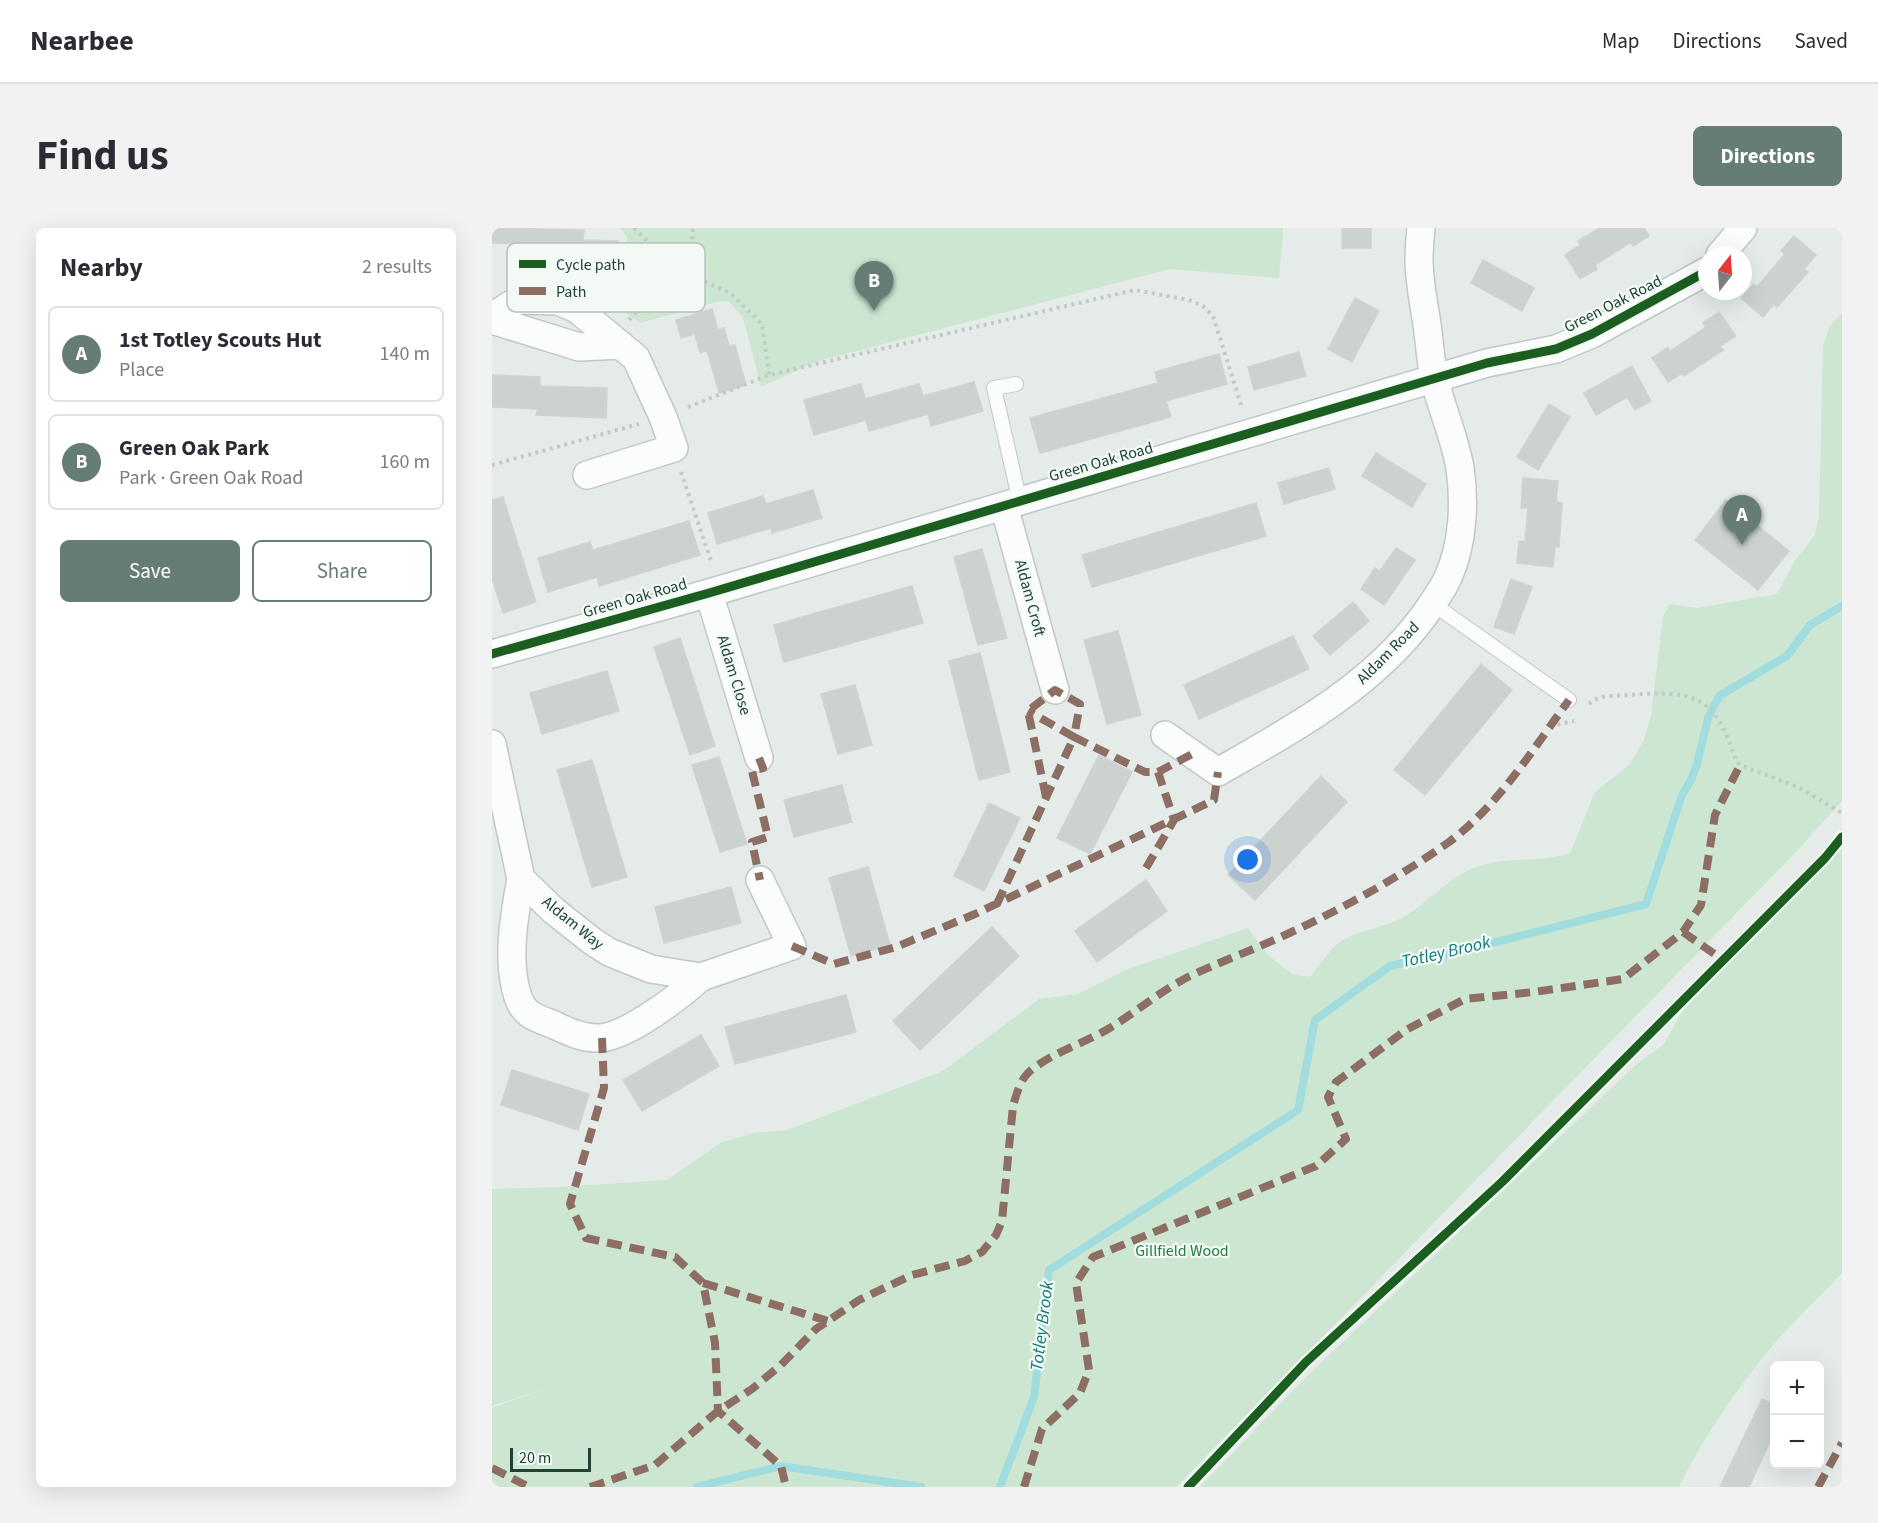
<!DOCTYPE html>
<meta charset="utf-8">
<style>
:root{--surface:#fff;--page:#f2f2f3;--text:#2b2b33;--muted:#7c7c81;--line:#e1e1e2;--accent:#657d74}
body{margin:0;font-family:"Source Sans 3",sans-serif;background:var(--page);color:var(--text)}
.controls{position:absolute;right:18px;bottom:18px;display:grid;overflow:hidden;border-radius:9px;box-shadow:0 6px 24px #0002}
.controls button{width:54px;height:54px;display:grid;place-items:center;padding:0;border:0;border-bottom:2px solid var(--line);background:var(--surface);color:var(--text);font:30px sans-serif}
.compass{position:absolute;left:1206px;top:18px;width:54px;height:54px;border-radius:50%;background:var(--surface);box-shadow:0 6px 24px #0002;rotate:17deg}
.scale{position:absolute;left:18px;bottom:15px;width:81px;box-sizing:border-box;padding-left:6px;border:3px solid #204235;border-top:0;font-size:16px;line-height:21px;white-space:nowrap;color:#204235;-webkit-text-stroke:4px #f3faf6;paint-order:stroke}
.you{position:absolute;left:756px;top:632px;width:21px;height:21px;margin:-15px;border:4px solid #fff;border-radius:50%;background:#1a73e8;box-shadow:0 0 0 9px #1a73e833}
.badge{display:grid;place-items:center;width:39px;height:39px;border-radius:50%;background:var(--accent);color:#fff;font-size:20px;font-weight:700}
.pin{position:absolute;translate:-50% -50px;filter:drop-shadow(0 2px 3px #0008)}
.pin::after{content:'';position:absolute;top:32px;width:21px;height:18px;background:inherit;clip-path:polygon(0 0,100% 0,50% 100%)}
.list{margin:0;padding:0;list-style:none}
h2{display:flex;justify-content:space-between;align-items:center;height:78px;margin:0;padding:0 24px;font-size:26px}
h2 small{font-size:20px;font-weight:400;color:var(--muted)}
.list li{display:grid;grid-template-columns:39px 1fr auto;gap:18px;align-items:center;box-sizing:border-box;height:96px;margin:0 12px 12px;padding:0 12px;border:2px solid var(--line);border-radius:9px}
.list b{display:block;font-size:22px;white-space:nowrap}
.list p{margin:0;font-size:20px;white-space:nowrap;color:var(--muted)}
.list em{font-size:20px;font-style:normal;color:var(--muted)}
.actions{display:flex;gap:12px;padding:18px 24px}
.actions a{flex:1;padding:14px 0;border:2px solid var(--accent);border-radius:9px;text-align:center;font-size:21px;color:var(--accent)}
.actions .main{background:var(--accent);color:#fff}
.map{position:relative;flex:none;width:1350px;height:1259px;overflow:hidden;border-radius:9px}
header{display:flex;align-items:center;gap:36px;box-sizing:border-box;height:84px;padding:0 30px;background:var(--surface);border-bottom:2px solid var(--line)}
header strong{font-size:28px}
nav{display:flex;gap:33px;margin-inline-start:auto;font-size:21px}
.intro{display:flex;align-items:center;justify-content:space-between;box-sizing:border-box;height:144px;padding:0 36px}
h1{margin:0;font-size:42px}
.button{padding:15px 27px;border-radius:9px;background:var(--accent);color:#fff;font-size:21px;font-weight:700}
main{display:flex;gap:36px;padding:0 36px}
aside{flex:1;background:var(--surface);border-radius:9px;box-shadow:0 6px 24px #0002}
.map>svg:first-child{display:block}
.green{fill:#cde6d1}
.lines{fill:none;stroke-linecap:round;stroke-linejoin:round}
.stream{stroke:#a1dcde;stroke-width:8}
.building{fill:#ccd2cf;stroke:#ced4d1;stroke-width:1.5}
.lane-casing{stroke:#c2c8c5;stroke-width:16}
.street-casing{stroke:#c2c8c5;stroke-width:30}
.path{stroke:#c1cbc6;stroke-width:4;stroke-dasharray:3 4.5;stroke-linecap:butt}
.lane{stroke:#fbfcfc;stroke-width:14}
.street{stroke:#fbfcfc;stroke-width:27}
.quiet{stroke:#8d6e63;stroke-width:8;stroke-dasharray:15 8;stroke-linecap:butt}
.cycleway-casing{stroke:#f3faf6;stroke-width:13}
.cycleway{stroke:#1b5e20;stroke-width:9}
.labels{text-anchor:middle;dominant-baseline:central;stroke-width:4.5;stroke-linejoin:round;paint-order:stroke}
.street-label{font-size:16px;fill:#204235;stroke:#f3faf6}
.park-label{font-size:16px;fill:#247e3d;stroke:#f3faf6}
.water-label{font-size:18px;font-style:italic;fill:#127a80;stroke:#f3faf6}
.key{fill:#f3faf6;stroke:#b4c3bc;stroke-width:1.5}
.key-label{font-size:16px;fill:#204235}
</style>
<header>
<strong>Nearbee</strong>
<nav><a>Map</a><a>Directions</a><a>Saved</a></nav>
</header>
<div class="intro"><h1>Find us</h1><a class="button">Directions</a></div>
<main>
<aside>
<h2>Nearby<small>2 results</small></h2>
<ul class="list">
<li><span class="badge">A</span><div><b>1st Totley Scouts Hut</b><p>Place</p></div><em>140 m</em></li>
<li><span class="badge">B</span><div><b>Green Oak Park</b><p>Park · Green Oak Road</p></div><em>160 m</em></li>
</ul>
<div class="actions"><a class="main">Save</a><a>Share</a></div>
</aside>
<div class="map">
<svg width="1350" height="1259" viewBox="0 0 1350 1259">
<rect width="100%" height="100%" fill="#e5ebe8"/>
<path class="green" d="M128,0h663v6l-4,44 -109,-9 -355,93 -54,25 -18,-70 -15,-16 -11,1 -77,21 -26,-18 10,-18 3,-50z
M1350,85v488l-46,51 -620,635h-684v-79l52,-19 -52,17v-217l67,-2 108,-7 53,-37 33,-10 34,-3 156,-59 96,-72 39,-5 50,-25 120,-41 19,26 26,21 17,2c8,-10 23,-32 33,-37 20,-11 45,-13 64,-25 25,-16 43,-39 72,-49 30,-10 62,-3 91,-13l25,-61 34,-27 15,-25 7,-24 12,-100 7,-12 27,4 80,-14 17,-32 21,-27 4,-18 4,-172 7,-19z
M1350,621v424c-24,26 -51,50 -73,77 -35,42 -66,88 -90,137h-479l105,-109 333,-315 26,-19 16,-29 26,-30z"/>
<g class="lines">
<path class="stream" d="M205,1259l84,-21 140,21
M508,1259l34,-90 15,-127 249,-160 17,-90 75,-54 82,-18 174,-44 36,-109 9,-15 6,-16 11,-46 11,-22 68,-40 23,-31 32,-19"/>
</g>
<path class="building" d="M0,0l92,2 -1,10 35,1 -2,35 -36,-1v-7l-37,-1v-10l-23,-1 1,-12 -29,-1z
M850,0h29v20h-29z
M1107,0h45l5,8 -16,10 -2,-4 -36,23 2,4 -17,10 -15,-24 15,-10 -2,-4z
M1302,8l22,19 -12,14 4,3 -31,35 -3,-3 -11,13 -22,-19 13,-14 3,3 28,-33 -4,-3z
M991,32l51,28 -12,23 -51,-28z
M863,70l24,13 -27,51 -24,-13z
M220,81l6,21 6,-2 5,18 6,-1 11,40 -27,8 -12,-43 -7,3 -5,-19 -14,4 -5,-18z
M1227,84l17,24 -16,10 3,4 -39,26 -2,-3 -14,9 -16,-24 16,-11 2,4 36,-24 -3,-4z
M807,124l7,24 -52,14 -6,-23z
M727,126l8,30 -61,17 5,16 -131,36 -10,-35 128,-35 -3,-11z
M1140,138l19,35 -16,9 -8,-13 -31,18 -12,-22z
M0,147l48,2v9l67,2 -1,30 -70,-3 2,-6 -46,-2z
M482,154l9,29 -52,15 -3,-12 -59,17 -3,-11 -52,15 -10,-35 57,-16 4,15 54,-15 4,12z
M1057,176l21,13 -32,53 -21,-13z
M884,225l50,31 -14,23 -50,-31z
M837,240l6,21 -51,15 -6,-21z
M1031,250l35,3 -2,21 6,1 -3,44h-4l-2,20 -36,-4 2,-22 6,1 3,-34h-7z
M321,262l9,28 -50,15 -1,-5 -54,16 -9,-31 55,-17 3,8z
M11,269l33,105 -33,11 -11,-35v-78z
M1234,272l63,51 -31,39 -63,-50z
M764,275l10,33 -174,51 -10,-32z
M197,293l11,34 -101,31 -2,-9 -49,15 -10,-34 52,-16 3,8z
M904,320l19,12 -31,45 -23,-16 14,-21 5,3z
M490,321l25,89 -29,7 -24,-88z
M1019,351l21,8 -18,47 -20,-7z
M420,358l11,37 -139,39 -10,-37z
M861,374l16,19 -39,34 -17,-19z
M626,403l23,84 -34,9 -23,-84z
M801,408l16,33 -110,50 -15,-34z
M188,410l35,108 -25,9 -36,-108z
M488,425l30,119 -31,8 -30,-119z
M989,436l31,26 -87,105 -31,-25z
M115,443l12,40 -77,23 -12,-41z
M363,457l17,60 -34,9 -17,-60z
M607,527l33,17 -42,82 -33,-16z
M227,529l28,87 -27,8 -28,-87z
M100,532l35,117 -35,10 -35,-117z
M829,548l26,26 -92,98 -27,-25z
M350,557l10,37 -58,15 -10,-37z
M497,575l31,15 -36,73 -30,-15z
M376,639l22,78 -39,11 -22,-78z
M654,652l21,31 -70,51 -22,-31z
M239,659l10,36 -77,20 -9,-36z
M500,699l27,29 -99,94 -27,-29z
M354,767l10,37 -121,32 -10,-37z
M209,807l18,31 -77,45 -19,-31z
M20,842l77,24 -11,36 -77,-25z
M1270,1171l12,6v28l-25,54h-29z"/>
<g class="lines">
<g class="lane-casing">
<path id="lane" d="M524,156l-22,4 26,114
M941,376l136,96"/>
</g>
<g class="street-casing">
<path id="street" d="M1228,27l23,-27
M0,89l26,-17 40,1 19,8 59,49 27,59 11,31 -87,27
M0,92l87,27 42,-2
M512,278l51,184
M217,365l50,165
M0,426l217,-61 778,-230 69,-14 36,-15 115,-63
M673,507l53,37c75,-43 152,-84 205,-155 9,-13 20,-27 26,-42 14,-32 16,-72 11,-107 -5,-30 -18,-58 -25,-87 -4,-16 -5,-33 -7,-49 -3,-24 -9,-49 -9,-72 0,-11 1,-22 2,-32
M0,516l29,135 33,32 38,30 17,11 42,17 50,8 91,-31 -32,-66
M29,651c-7,37 -15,82 -3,118 6,18 18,21 34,27 15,7 31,15 48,14 28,-2 80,-42 101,-61"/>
</g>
<path class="path" d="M142,0l42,41 54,24 32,31 7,51
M137,92l62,-67 2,-25
M196,179l81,-32 366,-85 54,10 14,6 10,10 29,92
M0,237l147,-41
M189,244l31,92
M1097,476c10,-10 26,-8 40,-9 65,-5 86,-1 107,66l4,4 58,22 44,26
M1058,498l24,-5"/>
<use href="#lane" class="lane"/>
<use href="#street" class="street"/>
<path class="quiet" d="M267,530l4,10 -11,3 16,66 -16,5 8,38
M554,569l-18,-86 27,-21 25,14 -6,33 71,35h13l34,-18
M654,640l28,-48 -16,-48
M505,676l77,-167 -46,-26
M1191,704l40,28
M300,718l42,18 62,-17 79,-33 239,-114 4,-28
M110,810l2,50 -34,116 16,34 89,19 28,26 12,60 3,68 63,55 5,21
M211,1055l125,38
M0,1240l37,19
M98,1259l65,-22 63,-54 34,-22 29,-24 35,-36 43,-29 53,-25 53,-14 17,-9 14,-17 6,-14 11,-115c3,-11 7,-25 15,-33 22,-20 55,-29 80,-44 27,-16 51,-37 80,-52 19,-9 38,-17 58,-25 70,-29 141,-66 203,-110 50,-37 84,-93 120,-142
M532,1259l18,-58 38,-36 9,-23 -13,-87 17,-26 223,-91 30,-27 -18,-42 8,-15 70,-52 59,-31 69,-7 89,-13 60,-47 18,-27 14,-90 25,-50
M1326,1259l24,-44"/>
<g class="cycleway-casing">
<path id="cycleway" d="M0,426l217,-61 778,-230 69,-14 36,-15 115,-63
M696,1259l118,-125 196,-180 323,-324 17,-21"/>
</g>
<use href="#cycleway" class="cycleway"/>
</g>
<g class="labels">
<g class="street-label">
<text transform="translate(1121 76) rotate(-27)">Green Oak Road</text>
<text transform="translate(609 234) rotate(-16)">Green Oak Road</text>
<text transform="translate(143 370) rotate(-16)">Green Oak Road</text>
<text transform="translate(538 370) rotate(75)">Aldam Croft</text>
<text transform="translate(896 425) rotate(-45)">Aldam Road</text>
<text transform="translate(242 447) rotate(73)">Aldam Close</text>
<text transform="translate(81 695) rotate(39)">Aldam Way</text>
</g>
<g class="park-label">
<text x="690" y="1023">Gillfield Wood</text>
</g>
<g class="water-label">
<text transform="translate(954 724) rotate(-13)">Totley Brook</text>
<text transform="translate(550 1098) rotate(-83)">Totley Brook</text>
</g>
</g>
<rect x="15" y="15" width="198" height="69" rx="9" class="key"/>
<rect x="27" y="32" width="27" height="8" fill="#1b5e20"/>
<rect x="27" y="59" width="27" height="8" fill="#8d6e63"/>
<g class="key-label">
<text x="64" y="42">Cycle path</text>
<text x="64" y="69">Path</text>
</g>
</svg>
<div class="controls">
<button>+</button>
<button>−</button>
</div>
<svg class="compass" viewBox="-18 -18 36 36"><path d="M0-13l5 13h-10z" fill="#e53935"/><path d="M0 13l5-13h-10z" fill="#7c7c81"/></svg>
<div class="scale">20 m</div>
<div class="you"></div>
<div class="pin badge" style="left:1250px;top:317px">A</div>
<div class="pin badge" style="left:382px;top:83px">B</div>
</div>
</main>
